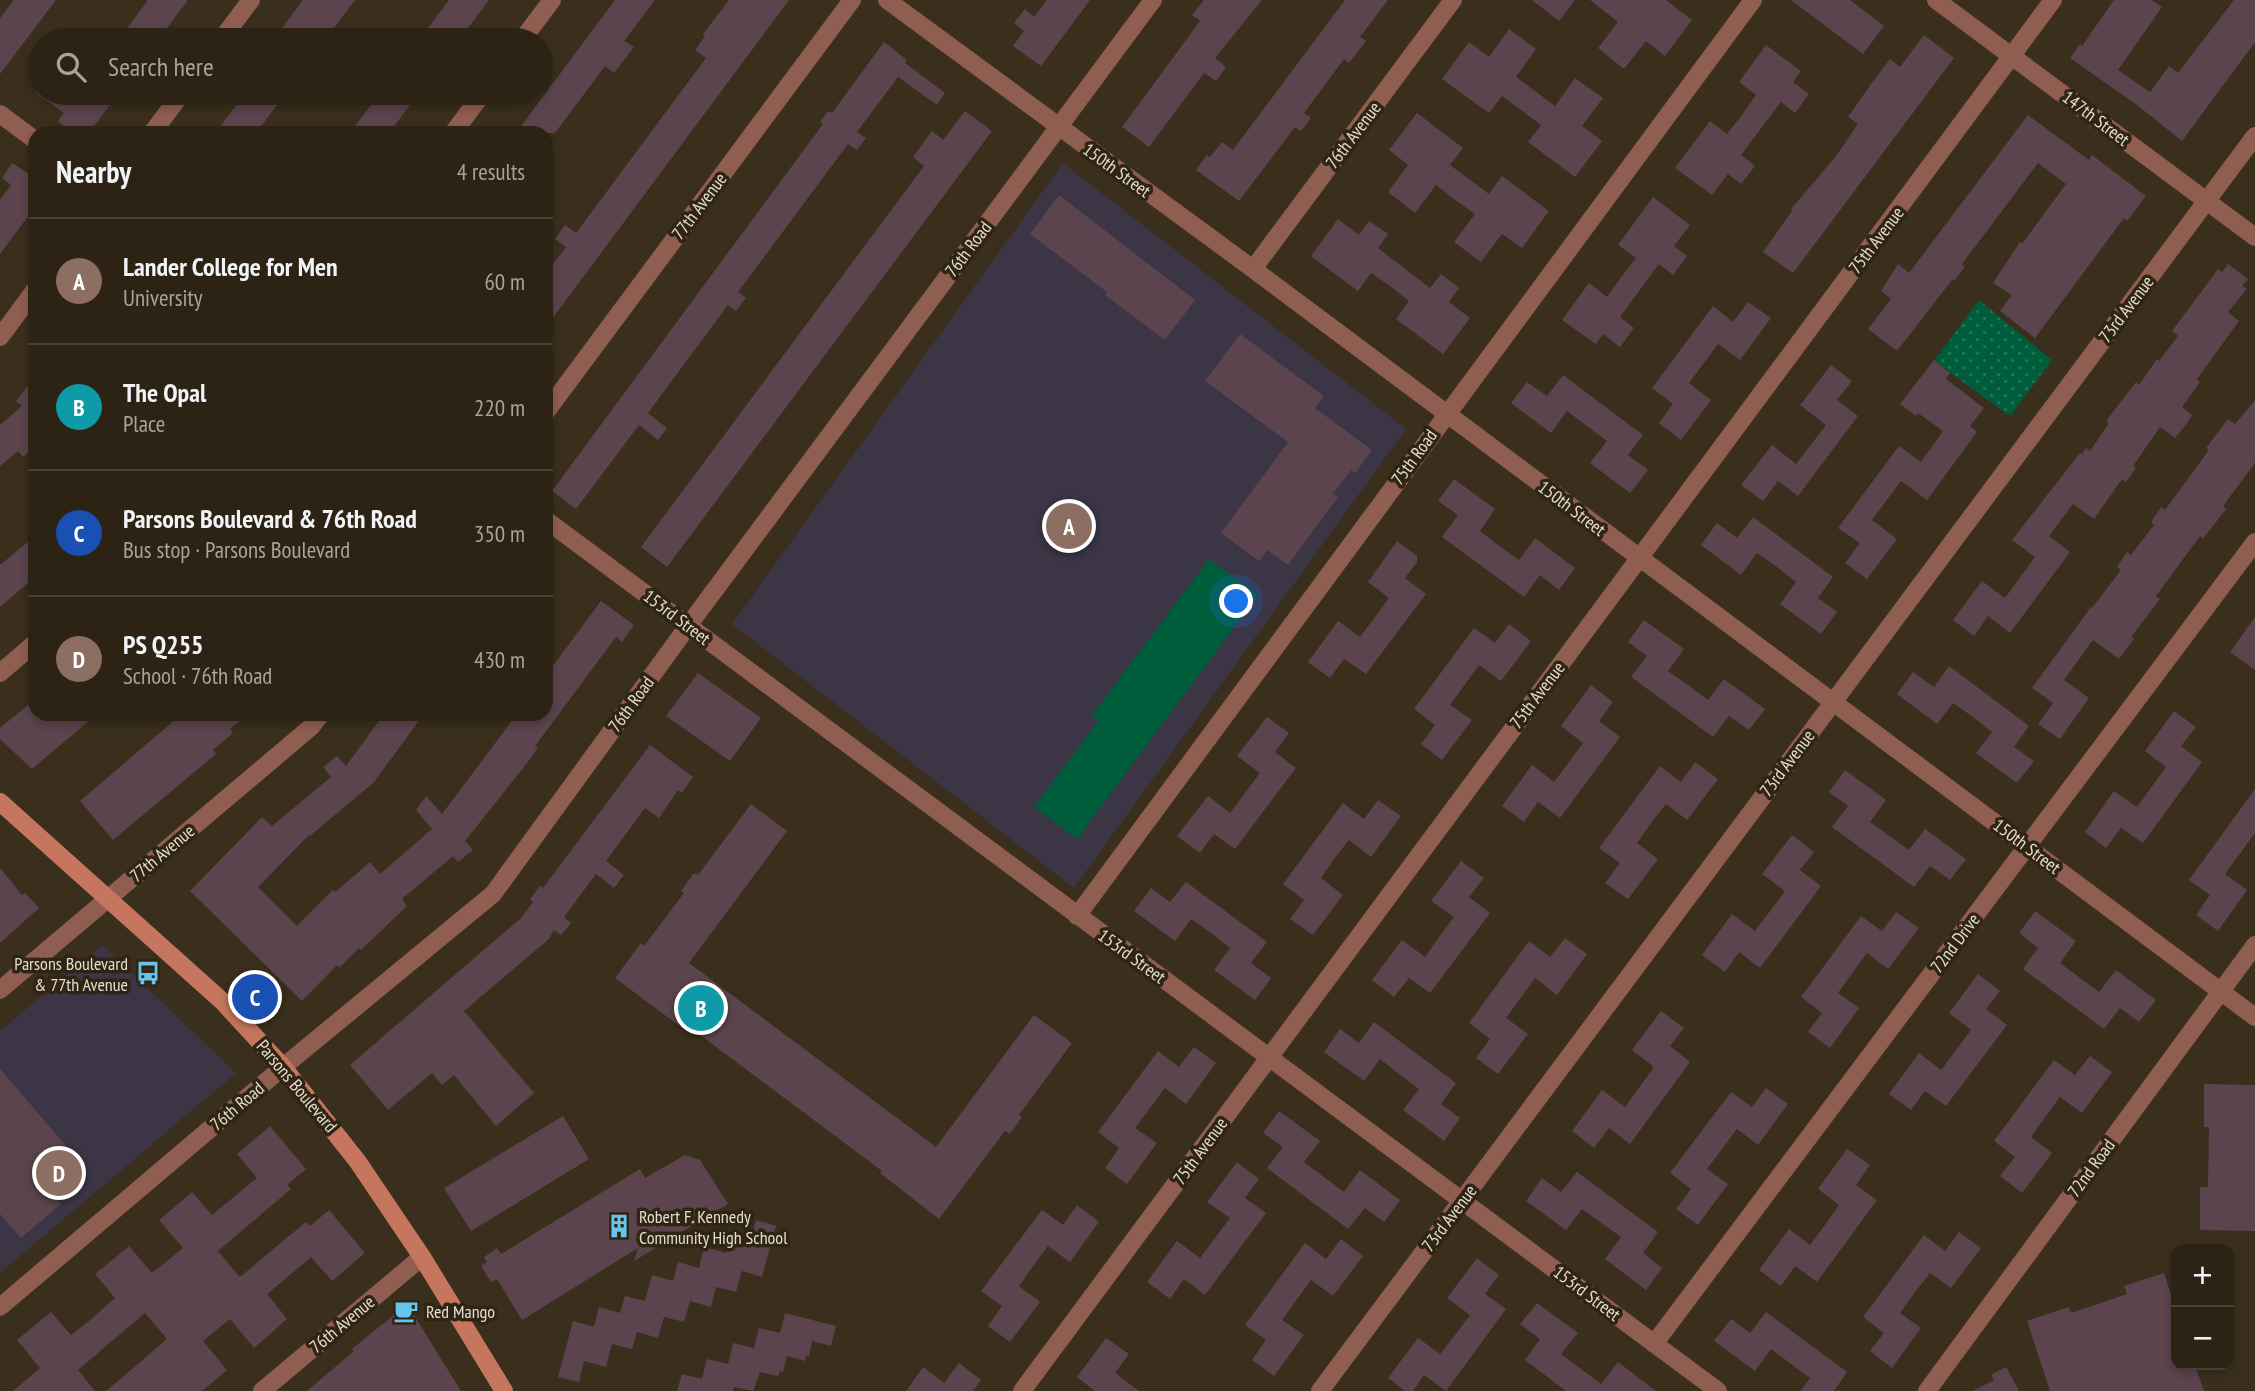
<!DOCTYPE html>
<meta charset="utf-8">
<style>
:root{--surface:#2c2315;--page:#342b1e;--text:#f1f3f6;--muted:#a6a4a0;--line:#484034;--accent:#65c5ef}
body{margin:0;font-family:"PT Sans Narrow",sans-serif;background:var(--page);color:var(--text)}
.controls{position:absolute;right:21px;bottom:21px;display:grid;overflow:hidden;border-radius:14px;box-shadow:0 4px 10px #0003}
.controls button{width:63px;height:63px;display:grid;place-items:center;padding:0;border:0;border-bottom:2px solid var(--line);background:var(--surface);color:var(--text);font:35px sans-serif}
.you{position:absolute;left:1237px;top:602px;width:24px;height:24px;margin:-18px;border:5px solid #fff;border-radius:50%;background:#1a73e8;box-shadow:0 0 0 10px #1a73e833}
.badge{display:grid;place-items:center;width:46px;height:46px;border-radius:50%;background:var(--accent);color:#fff;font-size:23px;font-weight:700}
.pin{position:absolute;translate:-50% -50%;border:4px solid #fff;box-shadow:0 2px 7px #0006}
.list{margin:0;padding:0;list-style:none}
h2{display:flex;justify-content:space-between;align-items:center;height:91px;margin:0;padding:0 28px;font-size:30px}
h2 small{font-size:23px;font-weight:400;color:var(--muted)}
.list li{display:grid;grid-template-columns:46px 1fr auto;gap:21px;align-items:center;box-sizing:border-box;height:126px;padding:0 28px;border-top:2px solid var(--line)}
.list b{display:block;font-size:26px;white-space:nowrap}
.list p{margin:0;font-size:23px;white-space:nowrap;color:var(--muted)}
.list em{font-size:23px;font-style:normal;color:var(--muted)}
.icon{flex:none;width:38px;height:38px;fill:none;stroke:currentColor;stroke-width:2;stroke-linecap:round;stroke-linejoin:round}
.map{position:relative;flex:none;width:2255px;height:1391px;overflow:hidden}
.search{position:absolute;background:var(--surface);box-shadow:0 4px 10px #0003;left:28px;top:28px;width:525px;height:77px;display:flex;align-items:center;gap:18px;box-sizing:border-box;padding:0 24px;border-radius:38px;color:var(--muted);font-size:26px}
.panel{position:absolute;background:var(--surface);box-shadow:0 4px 10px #0003;left:28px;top:126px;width:525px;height:595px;border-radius:21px}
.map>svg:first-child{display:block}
.education{fill:#3b3546}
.grass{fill:url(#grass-dots)}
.garden{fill:#005d3b}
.building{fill:#5b444d}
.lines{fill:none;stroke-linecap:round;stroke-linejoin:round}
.minor{stroke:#905e50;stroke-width:18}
.tertiary{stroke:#905e50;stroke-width:18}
.secondary{stroke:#c6765f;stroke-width:18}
.labels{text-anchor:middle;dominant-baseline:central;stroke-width:7;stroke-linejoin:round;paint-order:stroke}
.street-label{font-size:18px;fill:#e3dcd1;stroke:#302512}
.poi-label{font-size:18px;fill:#e3dcd1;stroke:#302512;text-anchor:start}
</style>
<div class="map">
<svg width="2255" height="1391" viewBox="0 0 2255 1391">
<defs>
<pattern id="grass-dots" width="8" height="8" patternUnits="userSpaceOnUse" patternTransform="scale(1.75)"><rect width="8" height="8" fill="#005d3b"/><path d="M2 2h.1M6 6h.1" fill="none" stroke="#257456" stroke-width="1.8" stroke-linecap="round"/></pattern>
</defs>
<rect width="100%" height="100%" fill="#3a2f1c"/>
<path class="education" d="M1063,163l343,266 -332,459 -342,-264z
M102,945l134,128 -236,200v-242z"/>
<path class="grass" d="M1979,300l73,60 -42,56 -76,-55z"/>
<path class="garden" d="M1209,559l49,36 -181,244 -43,-32 65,-87 -7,-5z"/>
<path class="building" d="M14,0h42l-56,74v-56z
M148,0h40l-30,40h-40z
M303,0h52l-30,40h-52z
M449,0h40l-30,40h-40z
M615,0h40l-31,41 10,6 -20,26 -9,-7 -50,67h-39z
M729,0h60l-243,327v-54l20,-26 -11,-8 10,-14 11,8 130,-175 -11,-8 10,-14 -2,-2z
M1047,0h43l-49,66 -28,-20 11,-15 -10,-8 11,-14 9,8z
M1204,0h58l-47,58 11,9 -10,14 -12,-8 -55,74 -27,-20 78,-106 -8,-6z
M1345,0h43l-28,37 6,4 -17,22 -5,-4 -40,54 7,5 -10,13 -6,-4 -56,74 -43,-31 11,-15 3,2 12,-15 11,8z
M1532,0h43l-16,21z
M1590,0h76l26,20 -27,36 -19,-15 -22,28 -26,-21 20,-26z
M1791,0h59l34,26 -21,28z
M2114,0h37l11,7 -44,63 32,22 19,-26 9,7 56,-73h21v42l-73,99 -45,-36 -67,-47 10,-14 2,2z
M1509,29l27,20 -20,28 19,14 20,15 20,-28 28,20 -21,28 20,15 -27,36 -47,-35 13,-17 -39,-29 -13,17 -47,-34 27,-37 20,15z
M1924,35l30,23 -161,215 -30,-21 29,-41 -1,-2 45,-53 22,-32 -10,-7 23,-33 19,-25 10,8z
M884,42l23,18 -2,3 40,30 -8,12 -39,-28 -41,55 9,6 -9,12 -9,-6 -110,148 8,6 -10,13 -8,-6 -80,108 19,15 -9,12 -19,-15 -63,84 -24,-18 271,-367 -3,-2 8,-11 4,2z
M1766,45l35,26 -8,11 16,12 -14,19 -14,-11 -40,53 14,11 -14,18 -13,-10 -16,21 -37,-27 35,-47 17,13 15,-19 14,-20 -17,-13z
M36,93h83l-30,40h-16l-15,-12 6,-8z
M246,93h40l-30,40h-41z
M380,93h39l-30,40h-39z
M965,111l27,20 -325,436 -26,-20 283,-381 -11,-9 19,-26 11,9z
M1417,113l46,35 -13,17 39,29 13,-18 47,35 -27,37 -20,-14 -21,28 -27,-20 21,-28 -21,-15 -18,-14 -21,28 -27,-21 20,-27 -19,-15z
M2028,115l61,45 3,-5 54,41 -19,25 -3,-3 -89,120 -35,-27 12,-16 -19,-12 27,-41 2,2 44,-60 -28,-21 -76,101 3,3 -11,14 -2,-1 -55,71 -29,-22 23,-30 -10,-8 17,-27 11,9z
M12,163l23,15v29l-35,47v-54l11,-15 -9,-7z
M1059,195l136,105 -30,40 -60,-45 2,-3 -77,-58z
M1653,197l37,28 -16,21 13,10 -14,19 -14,-11 -39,53 14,11 -14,19 -17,-13 -7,10 -34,-24 27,-37 18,14 15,-21 14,-18 -18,-13z
M1338,219l21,16 10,-14 19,13 -10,14 52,40 11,-14 18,14 -10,14 21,16 -27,36 -47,-35 13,-18 -19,-15 -19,-13 -13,18 -47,-35z
M2228,264l20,15 -6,7 5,3 -19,23 11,9 -42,58 3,3 -18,25 10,8 -4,7 -13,16 -15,-11 -27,39 3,2 -10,14 -4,-3 -28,40 -21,-15 -24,32 21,16 -60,81 -22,-17 -14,20 -21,-16 29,-39 23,17 30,-41 -23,-17 68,-87 2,1 4,-6 4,3 19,-28 -3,-2 30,-39 3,3 18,-26 2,2 19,-25 -6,-5 38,-51 8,-11 4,3z
M1748,302l23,16 -31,42 -22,-16 -29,39 22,17 -30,40 -22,-17 14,-19 -21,-16 61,-82 20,16z
M1240,334l84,62 -9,12 57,42 -17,23 -4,-3 -18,24 5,3 -50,68 -21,-15 -8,11 -38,-28 67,-91 -83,-61z
M1934,360l16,13 -4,6 38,29 -14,18 7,6 -50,68 -26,-19 -29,39 25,19 -30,40 -22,-16 15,-20 -22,-15 61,-82 22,16 22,-31 -25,-18 -2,3 -16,-12z
M1831,365l21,16 -15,19 21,16 -60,80 -20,-15 -15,20 -22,-16 31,-40 24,19 30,-39 -26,-20z
M1563,375l80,60 -15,20 20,15 -18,23 -40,-30 17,-22 -40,-30 -16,22 -40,-30 16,-21 20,14z
M35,376v71l-12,10 -5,-6 -18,15v-41l22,-19 -6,-5z
M2255,400v63l-32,43 3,3 -23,30 -3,-3 -44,60 4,3 -29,38 3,2 -15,20 -26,-19 -29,40 25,18 -29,41 -22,-15 15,-21 -21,-15 59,-81 1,1 29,-38 -4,-3 10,-15 4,3 23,-30 -3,-3 10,-15 4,3 44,-60 -3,-2 22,-29 7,5z
M1454,479l41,30 -15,22 18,14 21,15 16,-22 40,30 -16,22 -19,-15 -16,22 -82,-60 16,-22 -20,-14z
M1753,517l80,60 -15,21 19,14 -16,22 -41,-30 16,-22 -19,-15 -20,-14 -16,22 -40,-30 16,-22 20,15z
M35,536v41l-35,30v-42z
M1397,541l20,15v6l-12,16 21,16 -60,80 -22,-15 -14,19 -22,-16 30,-41 22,16 15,-20 14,-19 -21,-16z
M601,601l33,24 -12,17 -6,-5 -81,109 3,2 -14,19 -59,74 8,9 -15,12 -5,-6 -51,43 5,7 -46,44 -2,-2 -20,20 -2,-3 -35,36 -112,-110 72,-74 10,9 59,-49 -8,-10 14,-11 9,10 38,-52h40l-50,68 -64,54 -1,-1 -51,52 39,39 36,-36 2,2 35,-30 10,12 52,-45 -16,-19 10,-14 16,18 75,-100h29v-39z
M2255,617v53l-25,-18z
M1644,620l40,29 -16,22 20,14 20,15 16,-21 41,30 -16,21 -20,-14 -16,21 -82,-60 16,-21 -19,-14z
M1509,624l22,17 -30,40 -22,-16 -29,40 22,15 -30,40 -21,-16 14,-19 -21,-16 60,-81 21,15z
M1949,666l80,60 -15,21 20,14 -17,22 -41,-30 16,-21 -19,-15 -20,-14 -16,21 -40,-30 16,-22 21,15z
M698,673l63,45 -31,43 -64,-45z
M1591,685l22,17 -14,19 21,16 -60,81 -22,-16 -14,20 -22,-16 30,-41 22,17 15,-20 14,-19 -22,-17z
M35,699v15h62l-65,55 -32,-30v-11z
M2174,711l22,16 -15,19 21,16 -59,81 -22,-15 -15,20 -21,-16 29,-41 23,16 29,-40 -21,-16z
M182,714h66l-18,15 3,4 -20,17 3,4 -103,86 -33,-39z
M1267,717l22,16 -14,19 21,16 -61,81 -21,-15 -14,19 -23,-17 31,-40 22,17 30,-40 -23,-17z
M650,745l43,32 -11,16 -4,-3 -19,28 -14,-10 -39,53 18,14 -10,13 -18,-14 -32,43 7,6 -10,12 -7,-5 -5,9 -85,72 70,82 -38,33 -42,-51 -12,10 -10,-12 -44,37 -38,-45 171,-147 12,-16 -3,-3 10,-13 3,2z
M1695,762l23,17 -31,41 -21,-16 -15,19 -14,20 21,16 -30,40 -23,-16 15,-20 -21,-15 61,-82 21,16z
M1845,770l41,30 -16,22 39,28 16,-21 41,30 -16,21 -20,-14 -16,21 -82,-60 16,-21 -19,-14z
M2255,789v44l-30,41 22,16 -29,41 -22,-16 14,-20 -21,-15z
M1378,800l23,16 -30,41 -22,-17 -15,19 -13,19 22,17 -30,40 -23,-16 14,-19 -21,-16 60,-81 21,16z
M751,804l36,27 -98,132 247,184 98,-132 38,28 -53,72 3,2 -12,17 -5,-3 -66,88 -59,-46 2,-2 -198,-148 -3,4 -66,-49 26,-35 3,3 40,-53 -3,-2 13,-18 4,2z
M1792,835l22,17 -14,18 21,16 -61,82 -21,-16 -14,20 -23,-17 30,-41 23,17 30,-40 -23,-17z
M1461,861l23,17 -15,19 21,16 -60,80 -21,-15 -15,19 -22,-17 30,-40 23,17 14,-20 15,-20 -23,-16z
M0,868l22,27 3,-2 14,15 -39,35z
M1186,882l81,60 -16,21 20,15 -16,22 -41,-30 16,-22 -19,-15 -20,-14 -16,22 -41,-30 17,-23 19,14z
M2035,911l41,30 -16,22 39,29 17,-22 40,30 -17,22 -19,-14 -16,21 -81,-60 15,-21 -19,-15z
M1896,912l23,16 -31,41 -21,-16 -14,19 -15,21 21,15 -29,40 -22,-16 14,-19 -21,-16 60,-81 21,15z
M1565,938l22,16 -30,41 -22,-17 -29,40 22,16 -30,40 -22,-16 14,-19 -21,-16 60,-82 21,16z
M1978,974l22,17 -14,18 21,16 -61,81 -21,-15 -14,19 -22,-16 30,-41 22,17 30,-40 -22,-17z
M1661,1011l23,17 -14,18 20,16 -60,82 -21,-16 -15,20 -22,-17 30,-41 23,17 29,-40 -22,-17z
M1374,1022l82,61 -15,21 19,14 -16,23 -41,-31 16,-21 -20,-15 -19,-15 -16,22 -40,-29 16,-23 19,14z
M1194,1047l22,16 -30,41 -21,-16 -30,40 22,15 -30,41 -22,-16 14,-20 -21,-16 60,-81 21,16z
M2090,1056l22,16 -30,41 -22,-16 -14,19 -15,21 21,16 -30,40 -22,-17 15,-19 -21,-16 60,-81 21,15z
M0,1069l67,78 -31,26 25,31 -40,34 -21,-24z
M2204,1084l51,1v146l-55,-1v-43h8l1,-60h-5z
M1766,1088l22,16 -30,41 -21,-16 -30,40 21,15 -30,41 -22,-16 15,-20 -21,-16 61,-81 21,15z
M1279,1111l41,30 -16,21 40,30 16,-22 40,30 -16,22 -19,-14 -17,21 -81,-61 16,-21 -20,-14z
M563,1116l26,43 -118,72 -27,-43z
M270,1126l36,43 -19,16 4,4 -73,62 22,26 66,-55 4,4 19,-16 36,43 -33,28 -21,-24 -44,37 20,25 -33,29 -24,-29 -27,22 24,29 -25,21h-96l61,-52 -22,-26 -67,57 17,21h-82l27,-23 -23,-28 34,-28 20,23 18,-14 26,-23 -20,-24 34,-28 23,27 31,-25 -24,-28 33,-28 20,23 45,-37 -20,-24z
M1847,1149l23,16 -14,20 21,15 -60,82 -22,-16 -14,20 -22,-16 30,-41 21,16 15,-20 14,-20 -21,-16z
M685,1155l15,5 28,44 -94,57 4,-13 -116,72 -25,-41 -6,3 -10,-16 6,-4 -3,-5 13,-9 4,6 139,-85 5,9z
M1237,1162l22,17 -14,19 21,15 -61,82 -21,-16 -14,20 -23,-17 30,-41 23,17 30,-40 -23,-16z
M1577,1172l81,60 -15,21 19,15 -16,22 -41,-31 16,-22 -39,-28 -16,21 -40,-29 16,-23 19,14z
M1077,1205l22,17 -29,40 -22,-16 -15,20 -14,20 21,16 -30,40 -22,-16 14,-20 -21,-15 61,-81 21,15z
M756,1220l20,6 -14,51 -20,-6 -6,21 -20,-5 -5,20 -21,-6 -6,21 -20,-5 -6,21 -21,-6 -5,17 -20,-5 -6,23 -22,-6 -5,21 -21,-5 15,-56 21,6 5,-20 21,6 5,-17 20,5 7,-26 21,6 5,-19 21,6 5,-21 22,6 5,-21 16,4 3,5z
M1959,1232l22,16 -30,40 -21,-15 -15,19 -15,21 21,15 -29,40 -22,-17 14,-18 -21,-16 61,-82 21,16z
M1341,1239l22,17 -30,40 -22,-16 -29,40 22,15 -30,41 -22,-16 14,-20 -21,-15 60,-82 21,16z
M1477,1258l22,17 -14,19 21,15 -60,82 -22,-16 -11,16h-8l-17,-13 30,-40 22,16 15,-19 15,-20 -23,-17z
M2164,1273l12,37v55h19l9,26h-154l-23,-70 42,-14 2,6 56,-19 -3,-8z
M1537,1303l41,30 -17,21 40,30 17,-22 38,29h-90l-41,-31 15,-21 -20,-15z
M407,1304l54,87h-154l47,-40 -2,-2z
M1766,1312l81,60 -13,19h-33l9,-13 -39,-29 -16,22 -41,-30 17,-22 19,14z
M785,1313l51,13 -5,20 -19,-5 -3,15h-3l-1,5 -18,-5 -4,16 -3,-1 -2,5 -18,-4 -7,19 -19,-4 -1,4h-56l5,-17 20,5 5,-20 21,5 5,-21 21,5 5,-20 21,5z
M1106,1338l23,16 -14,19 24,18h-44l-18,-14z
M959,1363l22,17 -8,11h-67l17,-24 21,16z
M2006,1367l13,24h-46l21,-11 -3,-5z"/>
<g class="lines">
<path class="minor" d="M887,0l366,269 1002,748
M1936,0l319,237
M221,40l30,-40
M522,40l30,-40
M0,114l35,26
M152,133l30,-40
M453,133l30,-40
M1253,269l200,-269
M0,337l35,-47
M546,412l306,-412
M546,520l1172,871
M0,673l35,-30
M1077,916l676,-916
M0,990l311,-263 10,-13
M0,1307l283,-240 210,-173 195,-268 465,-626
M1654,1344l601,-802
M262,1391l160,-134
M1022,1391l1031,-1391
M1927,1391l328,-446"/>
<path class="tertiary" d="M1320,1391l935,-1255"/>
<path class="secondary" d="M0,802l222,199 61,66 75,95 64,95 82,134"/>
</g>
<defs>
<g id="bus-bare" transform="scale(1.89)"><path d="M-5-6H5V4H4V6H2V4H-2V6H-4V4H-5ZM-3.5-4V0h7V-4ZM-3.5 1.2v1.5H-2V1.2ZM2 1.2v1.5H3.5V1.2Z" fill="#65c5ef" stroke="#302512" stroke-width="2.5" paint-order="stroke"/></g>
<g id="building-bare" transform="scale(1.89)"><path d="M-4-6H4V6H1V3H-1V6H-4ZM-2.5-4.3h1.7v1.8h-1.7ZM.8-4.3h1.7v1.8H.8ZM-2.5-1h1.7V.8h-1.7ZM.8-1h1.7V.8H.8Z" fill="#65c5ef" stroke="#302512" stroke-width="2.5" paint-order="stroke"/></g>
<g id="cafe-bare" transform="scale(1.89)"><path d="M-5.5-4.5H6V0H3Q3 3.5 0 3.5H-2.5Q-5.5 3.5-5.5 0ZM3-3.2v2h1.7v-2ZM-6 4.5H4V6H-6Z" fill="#65c5ef" stroke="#302512" stroke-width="2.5" paint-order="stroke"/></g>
</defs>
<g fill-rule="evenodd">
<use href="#bus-bare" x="148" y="973"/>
<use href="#building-bare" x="619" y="1226"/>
<use href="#cafe-bare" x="406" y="1311"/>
</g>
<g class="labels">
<g class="street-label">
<text transform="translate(2096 118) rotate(37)">147th Street</text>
<text transform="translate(1353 135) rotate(-53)">76th Avenue</text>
<text transform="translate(1117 170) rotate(36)">150th Street</text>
<text transform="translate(699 206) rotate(-53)">77th Avenue</text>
<text transform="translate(1876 240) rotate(-53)">75th Avenue</text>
<text transform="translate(968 249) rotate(-53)">76th Road</text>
<text transform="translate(2126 309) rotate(-53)">73rd Avenue</text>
<text transform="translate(1414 457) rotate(-54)">75th Road</text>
<text transform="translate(1572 508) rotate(37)">150th Street</text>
<text transform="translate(677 617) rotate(37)">153rd Street</text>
<text transform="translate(1537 695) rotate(-53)">75th Avenue</text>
<text transform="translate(631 704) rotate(-54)">76th Road</text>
<text transform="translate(1787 763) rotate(-53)">73rd Avenue</text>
<text transform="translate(2027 846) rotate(37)">150th Street</text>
<text transform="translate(162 853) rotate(-40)">77th Avenue</text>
<text transform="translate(1955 943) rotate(-53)">72nd Drive</text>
<text transform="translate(1132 956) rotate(36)">153rd Street</text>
<text transform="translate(297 1086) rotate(50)">Parsons Boulevard</text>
<text transform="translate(237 1106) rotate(-40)">76th Road</text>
<text transform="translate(1200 1151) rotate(-54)">75th Avenue</text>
<text transform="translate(2091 1168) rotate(-54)">72nd Road</text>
<text transform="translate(1449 1218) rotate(-53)">73rd Avenue</text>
<text transform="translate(1587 1293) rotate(37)">153rd Street</text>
<text transform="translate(342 1324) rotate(-40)">76th Avenue</text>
</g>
<g class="poi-label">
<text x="128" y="963" text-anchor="end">Parsons Boulevard<tspan x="128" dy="21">&amp; 77th Avenue</tspan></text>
<text x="639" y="1216">Robert F. Kennedy<tspan x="639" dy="21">Community High School</tspan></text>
<text x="426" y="1311">Red Mango</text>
</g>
</g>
</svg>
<div class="controls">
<button>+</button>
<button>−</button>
</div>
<div class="you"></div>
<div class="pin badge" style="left:1069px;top:526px;background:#8d6e63">A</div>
<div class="pin badge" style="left:701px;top:1008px;background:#0f9aa8">B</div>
<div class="pin badge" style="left:255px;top:997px;background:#1a4fb4">C</div>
<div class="pin badge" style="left:59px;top:1173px;background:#8d6e63">D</div>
<div class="search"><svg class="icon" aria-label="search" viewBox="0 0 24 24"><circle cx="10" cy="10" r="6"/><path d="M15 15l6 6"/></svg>Search here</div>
<section class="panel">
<h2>Nearby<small>4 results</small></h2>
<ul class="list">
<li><span class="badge" style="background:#8d6e63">A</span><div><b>Lander College for Men</b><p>University</p></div><em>60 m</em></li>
<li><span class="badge" style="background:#0f9aa8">B</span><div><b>The Opal</b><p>Place</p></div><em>220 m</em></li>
<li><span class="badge" style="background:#1a4fb4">C</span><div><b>Parsons Boulevard &amp; 76th Road</b><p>Bus stop · Parsons Boulevard</p></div><em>350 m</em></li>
<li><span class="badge" style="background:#8d6e63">D</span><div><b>PS Q255</b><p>School · 76th Road</p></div><em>430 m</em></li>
</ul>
</section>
</div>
